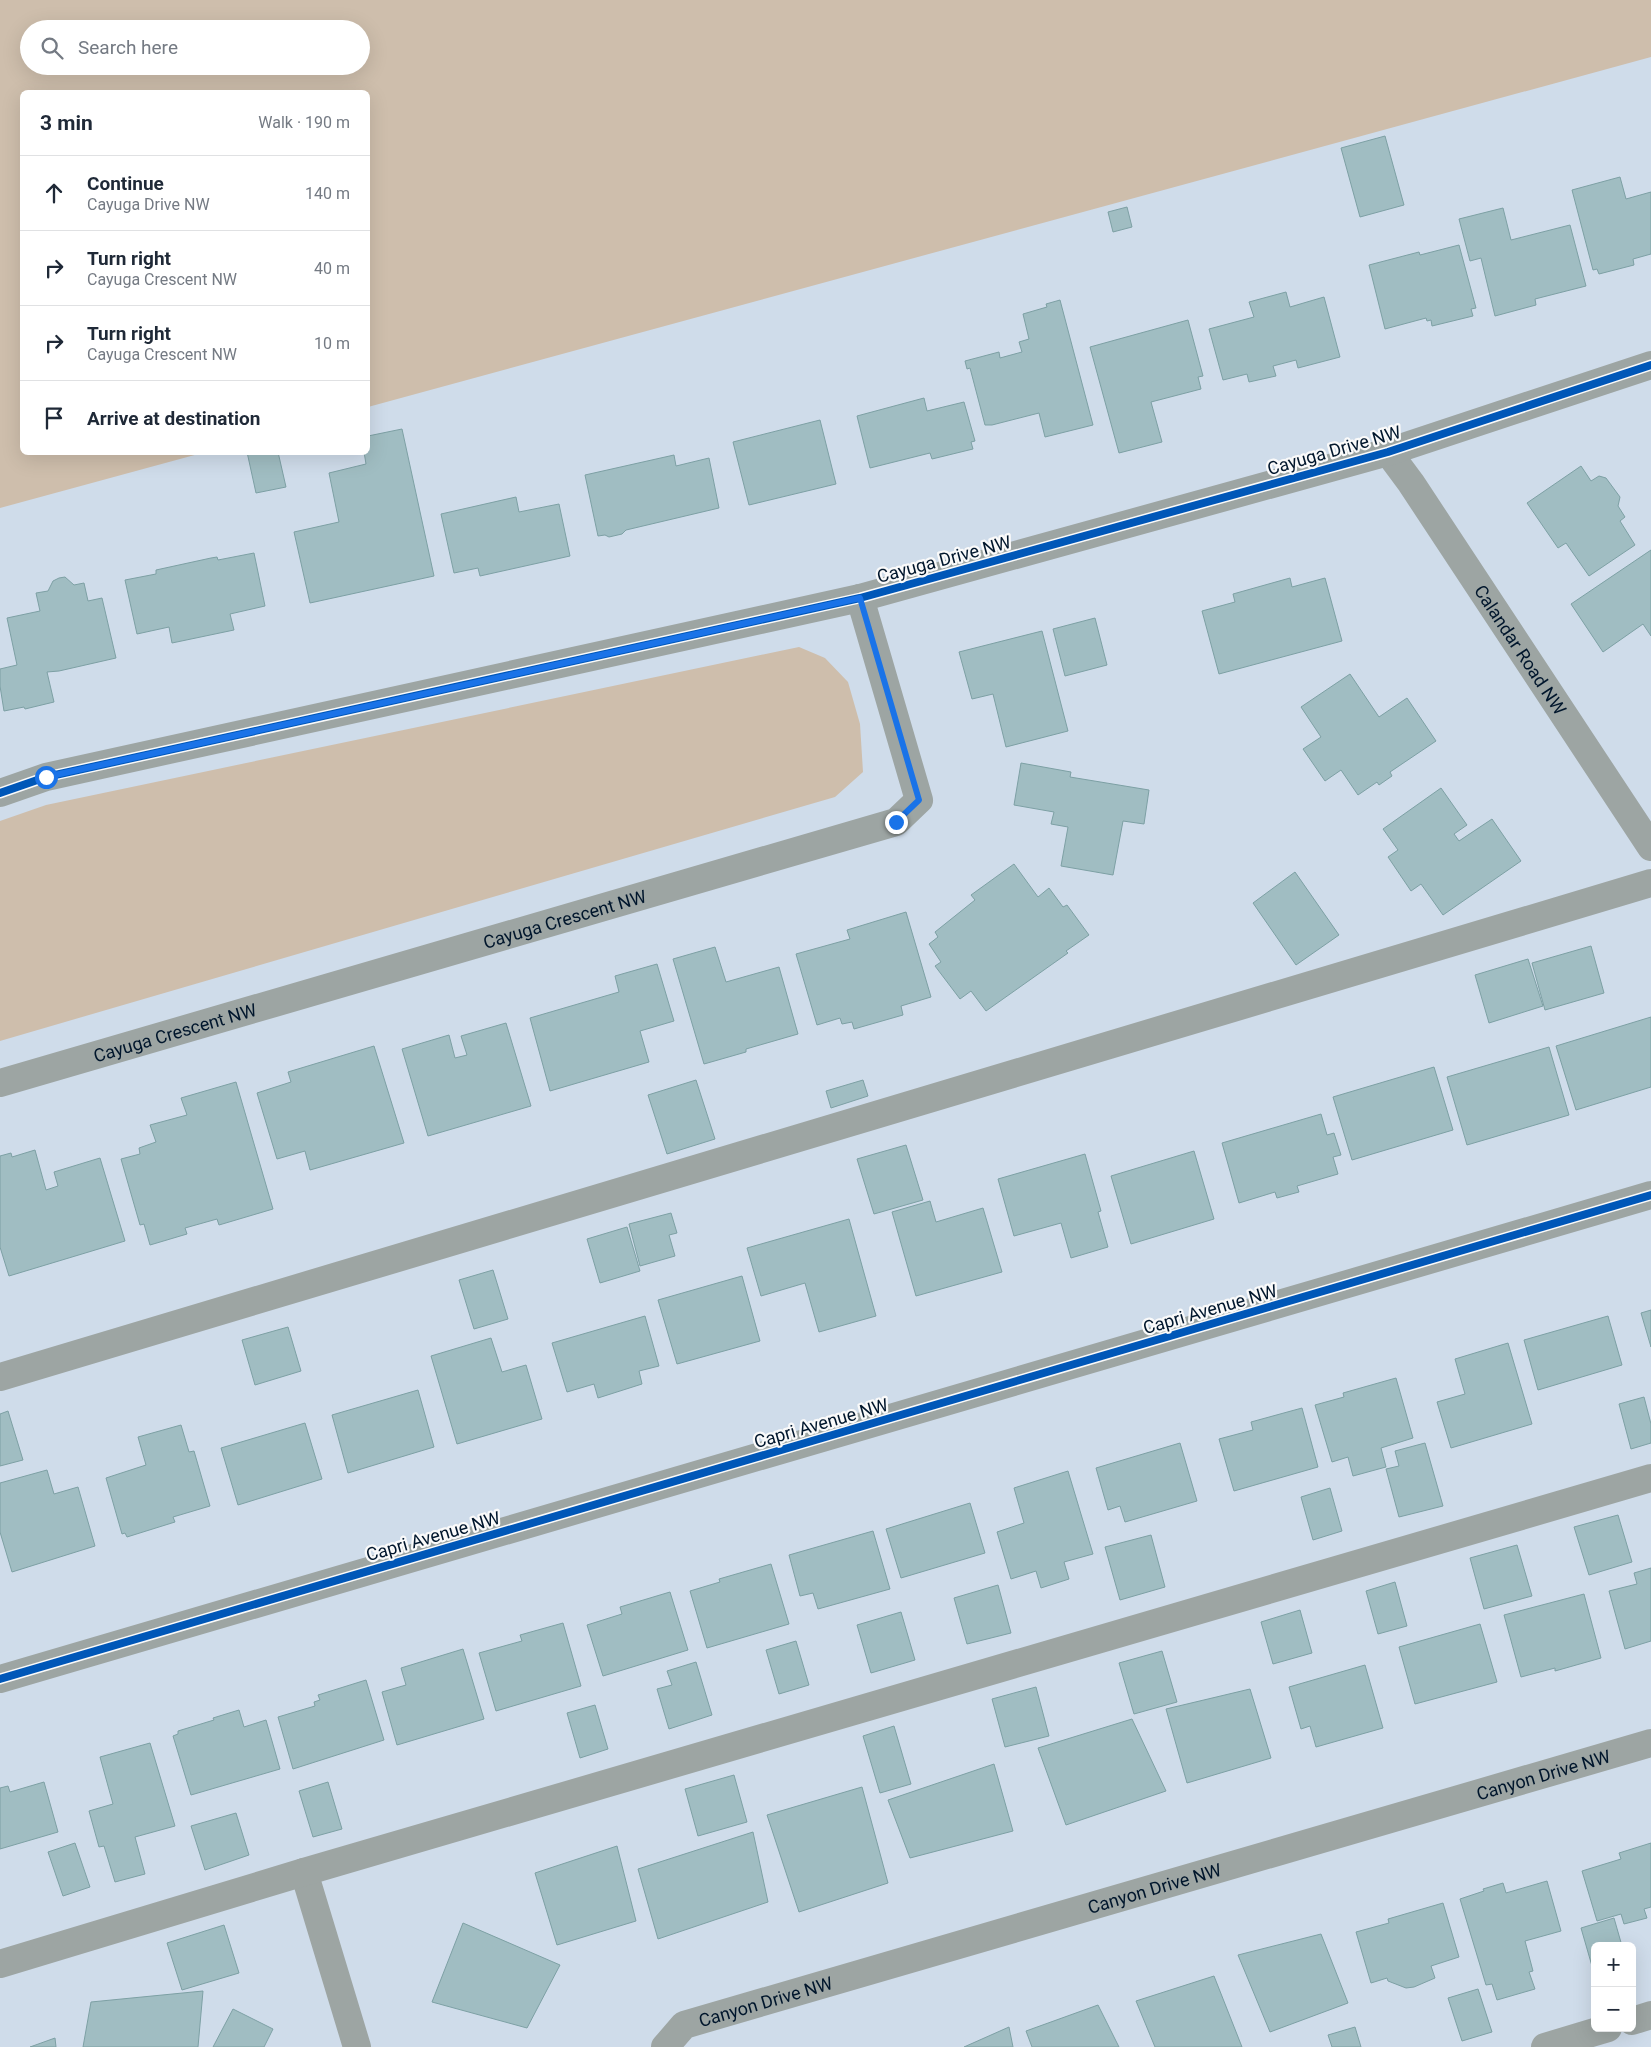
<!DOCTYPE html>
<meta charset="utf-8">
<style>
:root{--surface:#fff;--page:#f2f2f3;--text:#1f2937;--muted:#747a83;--line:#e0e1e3}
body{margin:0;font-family:Roboto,sans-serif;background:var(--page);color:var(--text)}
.controls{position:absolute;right:15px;bottom:15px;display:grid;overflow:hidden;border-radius:8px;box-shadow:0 5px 20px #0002}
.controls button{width:45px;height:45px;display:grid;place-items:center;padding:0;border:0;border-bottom:1px solid var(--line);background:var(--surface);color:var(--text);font:25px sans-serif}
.stop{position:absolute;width:15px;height:15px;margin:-11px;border:4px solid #1a73e8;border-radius:50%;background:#fff}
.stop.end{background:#1a73e8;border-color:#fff;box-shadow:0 1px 5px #0008}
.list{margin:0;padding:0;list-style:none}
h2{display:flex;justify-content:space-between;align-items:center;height:65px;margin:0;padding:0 20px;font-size:21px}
h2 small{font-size:16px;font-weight:400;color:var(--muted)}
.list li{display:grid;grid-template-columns:32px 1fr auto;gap:15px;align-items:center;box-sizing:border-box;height:75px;padding:0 20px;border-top:1px solid var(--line)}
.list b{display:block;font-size:19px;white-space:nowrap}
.list p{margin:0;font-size:16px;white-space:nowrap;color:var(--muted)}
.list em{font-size:16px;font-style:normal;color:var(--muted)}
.icon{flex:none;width:28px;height:28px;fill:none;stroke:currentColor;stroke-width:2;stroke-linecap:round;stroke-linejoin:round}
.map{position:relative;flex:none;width:1651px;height:2047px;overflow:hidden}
.search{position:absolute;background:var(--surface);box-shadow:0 5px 20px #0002;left:20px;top:20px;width:350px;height:55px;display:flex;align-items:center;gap:12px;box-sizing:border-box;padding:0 18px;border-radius:28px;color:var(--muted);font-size:19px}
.panel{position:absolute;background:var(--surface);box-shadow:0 5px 20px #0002;left:20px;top:90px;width:350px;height:365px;border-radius:8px}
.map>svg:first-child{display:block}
.green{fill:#cebeac;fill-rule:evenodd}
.building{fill:#a0bdc2;stroke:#7da0a4}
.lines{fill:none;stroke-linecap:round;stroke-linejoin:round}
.minor{stroke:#9da5a3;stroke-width:28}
.cycleway-casing{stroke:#fafafa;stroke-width:11}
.cycleway{stroke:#0057b8;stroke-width:8}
.route{stroke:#1a73e8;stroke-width:6}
.labels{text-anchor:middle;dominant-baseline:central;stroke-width:4.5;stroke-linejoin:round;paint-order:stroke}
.street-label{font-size:18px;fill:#00162c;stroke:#fafafa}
</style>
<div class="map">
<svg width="1651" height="2047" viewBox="0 0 1651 2047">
<rect width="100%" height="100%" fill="#cfdcea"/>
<path class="green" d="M0,0h1651v57l-1283,350v-315h-346v360l180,1 -202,55zM29,29h332v37h-332z
M799,647l26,11 23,24 12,42 3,48 -28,25 -835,244v-220l46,-16z"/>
<path class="building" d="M1385,136l19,69 -44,12 -19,-69z
M1620,177l6,22 25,-7v62l-18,5 1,6 -35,9 -2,-5 -4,1 -21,-80z
M1127,207l5,20 -19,5 -5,-20z
M1503,208l8,32 59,-15 16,61 -51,13 1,6 -41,11 -14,-58 -11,3 -11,-42z
M1459,245l17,63 -5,1 2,7 -41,10 -1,-6 -4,1 -1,-3 -41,11 -16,-64 50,-13 1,3z
M1286,292l4,15 34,-10 16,60 -42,11 -2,-8 -23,6 3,10 -27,6 -2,-8 -24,6 -14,-51 45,-12 -5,-15z
M1060,300l33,125 -48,12 -6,-24 -47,12h-7l-15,-57 -3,1 -2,-8 34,-9 1,6 22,-6 -3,-10 10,-3 -6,-25 24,-7 -1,-3z
M1188,320l15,56 -5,1 3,12 -50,13 11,40 -43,11 -29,-106z
M924,398l3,13 37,-9 11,39 -4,1 2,7 -41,10 -2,-6 -60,15 -13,-52z
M820,420l16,64 -87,21 -16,-63z
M402,429l32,147 -124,27 -16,-71 45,-10 -10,-49 37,-9 -2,-12h4v-16z
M247,452h31l8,35 -30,6z
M674,455l2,11 33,-8 10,50 -93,22 -4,4 -13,3 -4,-2 -7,1 -13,-61z
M1581,466l10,15 8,-5 7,2 14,19 -2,9 7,11 -5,4 15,24 -46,31 -23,-33 -8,5 -31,-45z
M516,497l3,15 40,-8 11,52 -90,20 -2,-8 -24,5 -13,-59z
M1651,550v86l-8,-12 -40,28 -32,-48z
M254,553l11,53 -35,8 4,16 -62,13 -3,-16 -32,7 -12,-54 31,-6v-4l55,-12 6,-1 1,3z
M65,577l9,8 10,-2 4,18 14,-3 14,60 -57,13 -12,1 7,30 -29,7 -1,-2 -20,4 -4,-25v-17l17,-4 -10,-47 33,-7 -4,-18 12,-2 5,-10 6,-3z
M1290,578l2,9 33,-9 17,63 -123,33 -17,-63 33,-9 -2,-8z
M1095,618l12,47 -42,11 -12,-47z
M1042,631l26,100 -62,16 -13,-53 -21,5 -13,-47z
M1350,674l29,43 28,-19 29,43 -46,31 2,4 -13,9 -2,-3 -19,13 -17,-25 -16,11 -22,-32 18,-12 -20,-30z
M1021,763l50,9 -1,5 79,13 -5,34 -21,-3 -10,54 -52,-9 7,-39 -17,-3 3,-12 -40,-7z
M1441,788l26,37 -13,9 5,7 33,-22 29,42 -78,54 -22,-31 -10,7 -23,-34 10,-7 -15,-21z
M1014,864l24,33 11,-9 14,19 4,-2 22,30 -23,16 2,2 -82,58 -15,-20 -11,8 -25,-33 6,-4 -12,-18 9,-7 -3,-5 40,-32 -4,-5z
M1295,872l44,63 -43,30 -43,-62z
M906,912l25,85 -30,9 2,9 -49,14 -2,-7 -10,2 -2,-6 -23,7 -21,-71 54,-15 -3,-9z
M1591,946l13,47 -59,17 -13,-47z
M715,947l11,35 53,-15 19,67 -52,15v3l-42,12 -31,-105z
M1528,959l15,47 -54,17 -14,-48z
M657,964l17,57 -34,10 9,31 -99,29 -20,-73 89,-26 -4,-16z
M1651,1017v70l-75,23 -20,-64z
M506,1023l25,83 -103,30 -26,-87 47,-14 6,23 12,-3 -6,-19z
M374,1046l30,97 -94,27 -5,-19 -28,8 -20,-66 34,-11 -3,-10z
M1549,1047l20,68 -102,30 -20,-68z
M1434,1067l19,63 -101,30 -19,-63z
M696,1080l19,59 -48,15 -19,-59z
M863,1080l5,16 -37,12 -5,-17z
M236,1082l37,127 -54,16 -2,-6 -32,9 2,6 -37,11 -6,-21 -4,1 -19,-66 19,-5 -1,-6 17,-6 -6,-17 37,-10 -6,-17z
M1321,1114l6,21 7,-2 7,22 -8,2 5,17 -41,12 2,6 -22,6 -2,-6 -36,11 -17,-60z
M906,1145l17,55 -49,14 -17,-55z
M35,1150l11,40 12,-4 -4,-14 46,-14 25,83 -116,35 -9,-29v-91l11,-3 1,4z
M1194,1151l20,68 -83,25 -20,-68z
M1085,1154l16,57 -3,1 10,35 -37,11 -10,-35 -47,13 -16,-57z
M930,1201l6,21 47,-14 19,64 -86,24 -24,-84z
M671,1213l6,20 -8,2 6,21 -35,10 -11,-42z
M849,1219l27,97 -57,16 -14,-49 -44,13 -14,-48z
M627,1227l13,44 -40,12 -13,-44z
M493,1270l15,49 -34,10 -15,-49z
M742,1276l18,65 -83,23 -19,-64z
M1651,1310v37l-10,-34z
M645,1316l14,50 -20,5 3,13 -44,14 -4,-14 -27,8 -15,-49z
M1608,1316l14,49 -84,25 -14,-50z
M288,1327l13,44 -46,14 -13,-45z
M491,1338l11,34 24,-7 16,54 -85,25 -26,-88z
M1508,1343l24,81 -81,24 -14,-46 28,-8 -10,-35z
M1396,1378l17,60 -32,10 5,19 -33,9 -5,-19 -16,5 -17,-57 29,-8 -1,-4z
M418,1390l16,57 -86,26 -16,-58z
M1644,1397l7,27v19l-20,6 -12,-45z
M1302,1408l16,59 -84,24 -15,-52 34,-9 -2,-8z
M8,1411l15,49 -23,6v-52z
M305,1423l17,56 -84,26 -17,-57z
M181,1425l8,27 5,-1 16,55 -37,11 2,5 -48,15 -2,-4 -3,1 -16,-56 40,-13 -8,-28z
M1180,1443l17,58 -72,21 -5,-16 -12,4 -12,-42z
M1425,1443l18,63 -44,11 -13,-48 13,-3 -4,-15z
M47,1470l7,24 24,-7 17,59 -83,26 -12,-40v-49z
M1068,1471l25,83 -29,8 5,17 -28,9 -5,-17 -25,8 -14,-47 27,-9 -10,-35z
M1330,1488l12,43 -29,9 -12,-43z
M970,1503l15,50 -84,25 -15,-49z
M1618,1515l14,47 -43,13 -15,-48z
M873,1531l17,58 -72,20 -5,-16 -13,3 -11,-41z
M1151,1535l14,52 -45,13 -15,-53z
M1517,1545l15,51 -48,13 -14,-51z
M771,1564l18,60 -82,24 -17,-57 30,-9 -1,-3z
M1651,1568v73l-26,8 -16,-58 28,-7 -3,-11z
M1395,1582l12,44 -29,8 -12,-43z
M998,1585l13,48 -44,11 -13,-46z
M670,1592l18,58 -85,26 -16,-51 35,-11 -2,-7z
M1584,1594l17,64 -46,13v-3l-34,9 -17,-62z
M1300,1610l12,43 -39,11 -12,-42z
M901,1612l14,48 -44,13 -14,-48z
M563,1623l18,63 -85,25 -17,-58 43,-12 -2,-6z
M1480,1624l17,58 -82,22 -16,-57z
M796,1641l13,44 -30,9 -13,-44z
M463,1649l21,70 -87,26 -15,-53 24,-7 -5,-17z
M1162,1651l15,51 -43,12 -15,-51z
M696,1662l16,53 -43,14 -12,-40 15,-4 -5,-14z
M1365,1665l18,63 -67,19 -6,-21 -9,3 -12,-42z
M366,1680l18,60 -91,29 -15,-52 37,-11 -1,-4 6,-2 -2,-5z
M1036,1687l13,49 -44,11 -13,-48z
M1250,1689l21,69 -84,25 -21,-74z
M595,1705l13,44 -28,9 -13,-45z
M239,1710l5,17 22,-7 14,49 -89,26 -18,-59 5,-2v-3l36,-11 -1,-2z
M1132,1719l34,72 -100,34 -28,-77z
M894,1726l17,58 -31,9 -17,-57z
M150,1743l25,83 -40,11 10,37 -30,8 -11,-36 -5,1 -10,-36 24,-7 -13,-47z
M994,1764l19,67 -103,27 -22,-58z
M734,1775l13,47 -49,14 -13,-47z
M44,1782l14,50 -58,17v-61l8,-2 2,6z
M328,1782l14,47 -29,8 -14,-46z
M862,1787l26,96 -89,29 -32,-97z
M236,1813l13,42 -44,15 -14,-44z
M753,1832l15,70 -110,37 -20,-70z
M75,1843l15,44 -27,9 -15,-44z
M1651,1843v64l-7,2 3,9 -23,6 -3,-10 -24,7 -15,-50 39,-12 -2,-6z
M617,1846l19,75 -79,24 -22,-72z
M1547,1881l14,50 -36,10 8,30 -4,1 6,17 -38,11 -5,-16 -6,1 -26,-86 24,-8 -1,-2 20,-6 3,10z
M1443,1903l16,54 -28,9 4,12 -21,9 -8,1 -18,-7 -1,-3 -16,5 -15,-51 33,-9 -1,-4z
M1614,1918l8,28h-27l-1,27 -13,-45z
M463,1923l97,42 -33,63 -95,-26z
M224,1925l15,48 -57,17 -15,-47z
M1321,1934l27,69 -78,29 -32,-77z
M1214,1976l28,71h-87l-19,-46z
M1478,1989l14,43 -30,9 -14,-43z
M203,1991l-5,56h-115l8,-45z
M1098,2005l21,42h-87l-6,-16z
M233,2009l40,20 -9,18h-51z
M1009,2027l4,20h-49z
M1355,2027l6,20h-29l-4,-12z
M55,2038l1,9h-26z"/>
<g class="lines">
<g class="minor">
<path id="s1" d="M1388,452l23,31 240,364"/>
<path d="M0,793l46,-16 814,-179 528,-146 263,-87"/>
<path id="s2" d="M0,1083l896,-261 23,-22 -59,-202"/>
<path d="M0,1377l1651,-494"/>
<path d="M0,1679l1651,-484"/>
<path d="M304,1872l53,175"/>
<path d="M0,1964l304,-92 1347,-394"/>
<path d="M1632,2021l19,-6"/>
<path id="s3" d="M665,2047l19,-22 967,-282"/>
<path d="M1545,2047l63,-19"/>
</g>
<g class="cycleway-casing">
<path id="cycleway" d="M0,793l46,-16 814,-179 528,-146 263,-87
M0,1679l1651,-484"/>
</g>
<use href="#cycleway" class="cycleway"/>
</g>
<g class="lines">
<path class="route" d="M46,777l814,-179 59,202 -23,22"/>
</g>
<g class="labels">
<g class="street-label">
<text transform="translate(1334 450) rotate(-16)">Cayuga Drive NW</text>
<text transform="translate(944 559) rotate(-15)">Cayuga Drive NW</text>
<text stroke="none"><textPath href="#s1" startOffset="238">Calandar Road NW</textPath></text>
<text stroke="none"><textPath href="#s2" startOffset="588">Cayuga Crescent NW</textPath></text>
<text stroke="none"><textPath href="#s2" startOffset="182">Cayuga Crescent NW</textPath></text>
<text transform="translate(1210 1309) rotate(-16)">Capri Avenue NW</text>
<text transform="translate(821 1423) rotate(-16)">Capri Avenue NW</text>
<text transform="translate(433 1536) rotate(-16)">Capri Avenue NW</text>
<text stroke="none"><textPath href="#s3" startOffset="924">Canyon Drive NW</textPath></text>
<text stroke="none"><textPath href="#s3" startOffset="519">Canyon Drive NW</textPath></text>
<text stroke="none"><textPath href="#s3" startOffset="114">Canyon Drive NW</textPath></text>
</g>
</g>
</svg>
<div class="controls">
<button>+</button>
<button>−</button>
</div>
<div class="stop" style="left:46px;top:777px"></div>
<div class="stop end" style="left:896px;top:822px"></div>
<div class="search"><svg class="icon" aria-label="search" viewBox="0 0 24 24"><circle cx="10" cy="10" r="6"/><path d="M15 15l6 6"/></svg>Search here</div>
<section class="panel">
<h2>3 min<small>Walk · 190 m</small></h2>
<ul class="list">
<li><svg class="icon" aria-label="ahead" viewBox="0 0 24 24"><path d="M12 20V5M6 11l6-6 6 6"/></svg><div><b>Continue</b><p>Cayuga Drive NW</p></div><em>140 m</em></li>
<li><svg class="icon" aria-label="right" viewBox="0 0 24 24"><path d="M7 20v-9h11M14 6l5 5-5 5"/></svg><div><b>Turn right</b><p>Cayuga Crescent NW</p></div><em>40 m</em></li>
<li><svg class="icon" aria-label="right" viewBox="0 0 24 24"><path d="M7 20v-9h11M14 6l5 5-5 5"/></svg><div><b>Turn right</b><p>Cayuga Crescent NW</p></div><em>10 m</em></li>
<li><svg class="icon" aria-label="arrive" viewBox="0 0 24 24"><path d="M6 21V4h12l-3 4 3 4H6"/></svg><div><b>Arrive at destination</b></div></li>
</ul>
</section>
</div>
